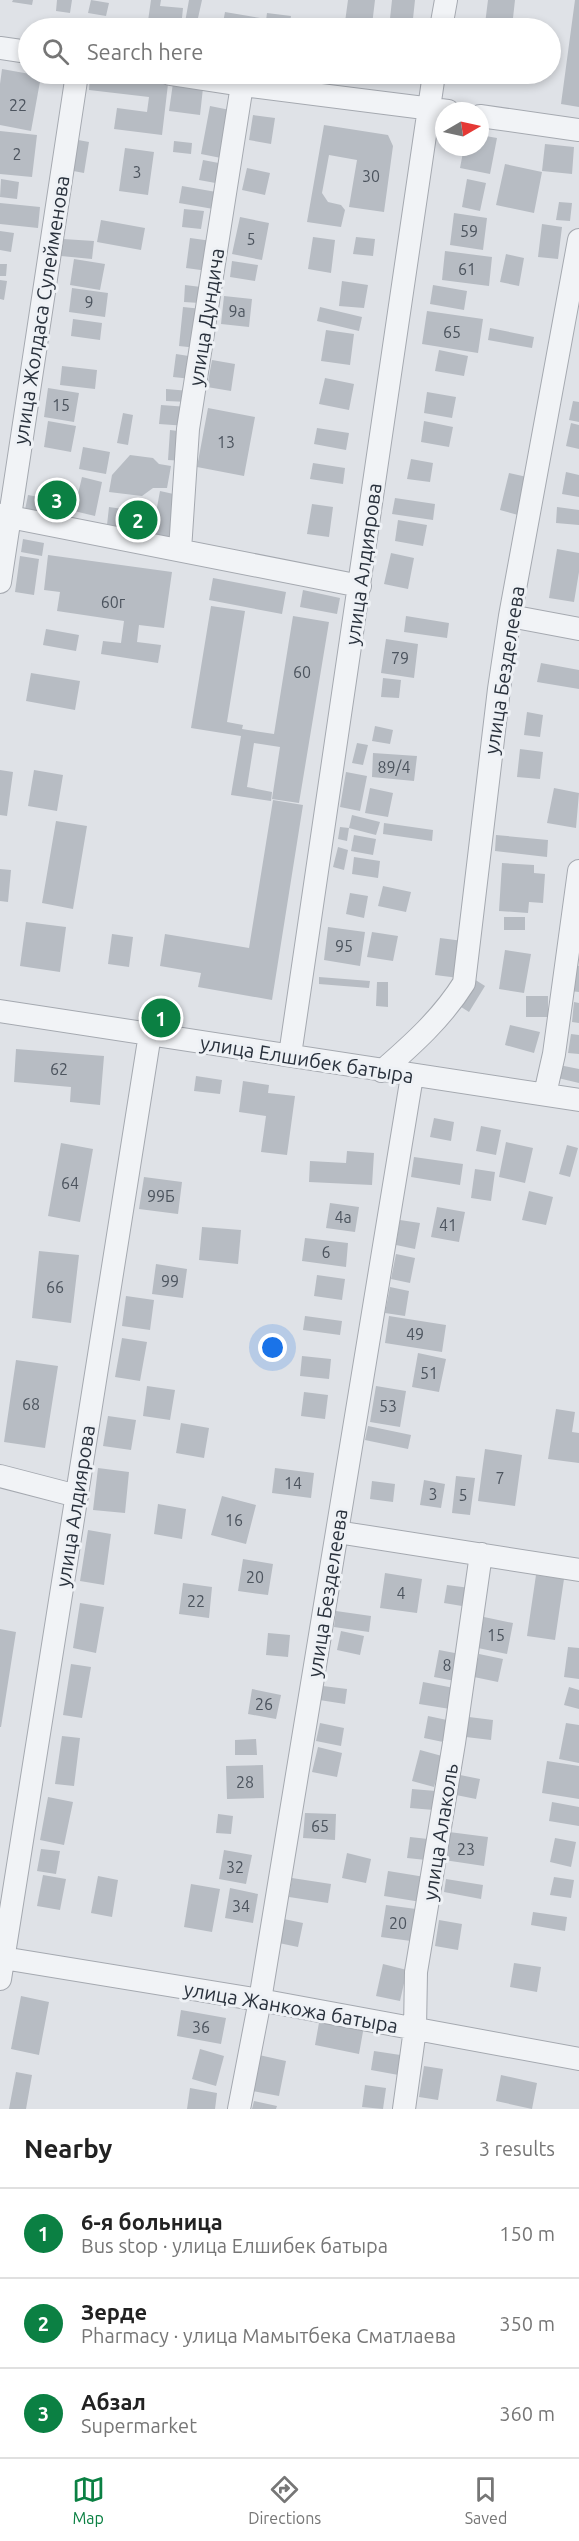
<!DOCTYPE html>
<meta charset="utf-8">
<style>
:root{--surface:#fff;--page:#f2f2f2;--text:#222;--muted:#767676;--line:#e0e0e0;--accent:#0b8043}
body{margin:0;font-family:Ubuntu,sans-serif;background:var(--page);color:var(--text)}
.compass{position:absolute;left:435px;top:102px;width:54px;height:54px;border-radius:50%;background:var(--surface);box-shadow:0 3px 9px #0003;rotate:81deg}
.you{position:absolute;left:273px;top:1348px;width:21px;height:21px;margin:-15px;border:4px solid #fff;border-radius:50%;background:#1a73e8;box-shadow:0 0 0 9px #1a73e833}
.badge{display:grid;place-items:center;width:39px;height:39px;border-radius:50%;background:var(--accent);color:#fff;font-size:20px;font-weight:700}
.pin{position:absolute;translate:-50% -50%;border:3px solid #fff;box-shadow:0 2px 6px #0006}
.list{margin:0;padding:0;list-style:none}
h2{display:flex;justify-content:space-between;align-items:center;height:78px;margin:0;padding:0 24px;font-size:26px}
h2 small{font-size:20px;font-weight:400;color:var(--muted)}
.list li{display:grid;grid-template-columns:39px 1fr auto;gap:18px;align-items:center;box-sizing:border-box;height:90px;padding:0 24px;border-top:2px solid var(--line)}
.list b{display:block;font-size:22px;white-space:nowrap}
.list p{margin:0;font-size:20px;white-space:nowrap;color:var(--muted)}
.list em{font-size:20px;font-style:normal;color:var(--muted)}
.icon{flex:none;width:33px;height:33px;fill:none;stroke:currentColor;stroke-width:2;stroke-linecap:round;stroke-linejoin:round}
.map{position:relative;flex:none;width:579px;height:2109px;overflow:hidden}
.search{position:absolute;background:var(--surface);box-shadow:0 3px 9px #0003;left:18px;right:18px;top:18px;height:66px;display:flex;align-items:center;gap:15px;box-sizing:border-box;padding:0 21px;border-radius:33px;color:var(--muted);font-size:22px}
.sheet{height:348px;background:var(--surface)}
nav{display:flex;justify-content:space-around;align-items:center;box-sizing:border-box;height:84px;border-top:2px solid var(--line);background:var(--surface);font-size:16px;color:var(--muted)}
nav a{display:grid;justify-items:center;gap:3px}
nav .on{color:var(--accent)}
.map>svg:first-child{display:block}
.building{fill:#b7bcc3}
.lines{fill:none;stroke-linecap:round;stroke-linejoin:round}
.minor-casing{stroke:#a5a9b0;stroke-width:24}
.minor{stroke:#f1f3f6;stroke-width:22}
.labels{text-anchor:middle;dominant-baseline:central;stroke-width:6;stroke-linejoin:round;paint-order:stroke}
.number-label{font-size:16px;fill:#4c545e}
.street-label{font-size:20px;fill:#29313c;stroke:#eef1f5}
</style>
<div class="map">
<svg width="579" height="2109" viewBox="0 0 579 2109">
<rect width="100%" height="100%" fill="#dfe2e7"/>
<path class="building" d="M13,0h20l-1,5 -20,-3z
M57,0h15l-2,13 -14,-2z
M91,0l18,3 -3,13 -18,-3z
M151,0h10l-1,6 23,2 -2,20h-34z
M189,0h13l-4,18 22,4 -1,6h-35z
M348,0h27l-3,25 -27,-3z
M392,0h23l-3,28h-23z
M488,0h27l-3,27 -27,-3z
M575,0h4v107l-18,-3z
M225,12l35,6 -2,10h-36z
M267,13l24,3 -2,12h-24z
M2,69l39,7 -10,55 -31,-6v-41z
M90,74l78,10 -6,51 -48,-6 3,-21 30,4 2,-15 -60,-7z
M479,74h22l-1,7 -22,-3z
M173,83l30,5 -3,27 -31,-4z
M210,106l20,4 -9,48 -20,-4z
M253,115l22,3 -4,26 -22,-4z
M324,125l64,10 5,11 -9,66 -35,-5 8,-47 -28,-5 -7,38 6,9 13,3 4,5 -4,17 -34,-5z
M0,131l37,4 -5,42 -32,-3z
M480,135l17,3 -7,36 -30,-6 4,-21h16z
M73,139l16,3 -5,31 -16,-3z
M174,141l18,2 -1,11 -18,-2z
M545,144l29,3 -2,27 -30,-3z
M125,148l29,4 -6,43 -29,-4z
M203,160l21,4 -3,20 -22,-4z
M505,164l37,8 -8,41 -38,-8z
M247,168l23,5 -5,22 -23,-5z
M1,179l18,3 -2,17 -17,-2z
M467,179l19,4 -6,28 -18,-4z
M182,186l40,7 -3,17 -40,-7z
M559,202l13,1 -2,18 -14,-1z
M0,203l40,4 -2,21 -38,-4z
M184,209l20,2 -3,18 -19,-2z
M454,213l33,5 -4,32 -33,-5z
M240,217l29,6 -7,37 -30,-6z
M101,220l44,8 -4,22 -44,-8z
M542,224l20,3 -4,32 -20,-2z
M0,231l14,2 -3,19 -11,-2z
M313,237l22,3 -4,33 -23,-4z
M356,237l19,2 -2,17 -20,-2z
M190,238l22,3 -4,30 -22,-3z
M63,239l31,2 -2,18 -31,-3z
M445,251l47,6 -3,29 -47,-6z
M506,254l18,4 -5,28 -19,-4z
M74,259l31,5 -5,26 -30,-5z
M232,261l26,4 -3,16 -25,-4z
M0,264h7l-1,12h-6z
M0,280l7,1 -3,19 -4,-1z
M342,281l26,4 -4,23 -25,-2z
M185,285l16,2 -1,16 -16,-1z
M433,285l34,6 -3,19 -34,-6z
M72,288l36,5 -3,24 -36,-5z
M224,296l28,3 -3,28 -28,-3z
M183,307l19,2 -5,39 -18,-2z
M320,307l42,10 -3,14 -42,-10z
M427,311l56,8 -5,34 -56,-9z
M73,319l29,4 -2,17 -29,-4z
M490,328l44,9 -2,11 -44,-8z
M326,330l28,4 -4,31 -29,-4z
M439,350l29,6 -4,20 -29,-5z
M176,354l19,3 -3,22 -19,-2z
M212,360l23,4 -4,27 -24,-4z
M62,366l35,4 -2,19 -35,-4z
M325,378l29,6 -5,26 -30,-6z
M48,388l31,5 -5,29 -30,-5z
M166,389l24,2 -1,11 -23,-1z
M427,392l29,5 -4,21 -28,-5z
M573,401l6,1v20l-10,-2z
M161,405l27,2 -1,19 -28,-2z
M208,408l47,9 -11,59 -47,-9z
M123,413l10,2 -5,30 -11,-2z
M48,421l28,5 -5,26 -27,-5z
M424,421l29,6 -4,20 -28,-5z
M571,423l8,2v24l-13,-3z
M317,428l32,5 -3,17 -32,-6z
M170,430l16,2 -2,29 -16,-1z
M83,447l27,5 -4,22 -27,-5z
M130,455l23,3 6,6 12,2 -4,22h-14l-11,8 -33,-4 3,-17z
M411,459l22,4 -3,19 -23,-3z
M313,463l32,5 -2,16 -33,-5z
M566,472l13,3v22l-17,-3z
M509,473l18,4 -9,38 -18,-5z
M82,477l20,5 -7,34 -21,-5z
M160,491l18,4 -8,42 -18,-3z
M28,495l38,7 -3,15 -38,-7z
M395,498l40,6 -2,16 -41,-6z
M312,504l21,3 -4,30 -22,-3z
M109,507l28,4 -2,17 -28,-3z
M557,507l22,3v15l-23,-2z
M398,520l29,5 -4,21 -28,-5z
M23,539l21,4 -2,13 -21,-4z
M557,549l22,4v19l-5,30 -25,-4z
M391,553l23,5 -6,31 -24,-5z
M48,555l124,17 -8,56 -25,-3 -2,17 24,3 -3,18 -57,-9 2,-13 18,2 3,-22 -67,-10 3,-19 -16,-2z
M20,556l19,3 -5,36 -19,-3z
M213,578l73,14 -4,22 -73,-14z
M303,590l37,8 -3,16 -37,-7z
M211,606l34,5 -18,111 16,3 -1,4 32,5 19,-118 36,6 -30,181 -27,-4 8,-52 -26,-4 -7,44 25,5 -1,9 -40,-6 10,-59 -50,-8z
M406,616l43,7 -2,15 -43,-6z
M46,629l33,6 -3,16 -33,-6z
M386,639l32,5 -4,34 -33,-5z
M541,663l38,7v19l-42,-7z
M31,673l49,8 -5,29 -49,-9z
M383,678l18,2 -2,18 -18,-1z
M527,712l16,3 -3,22 -16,-2z
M375,726l18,4 -3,14 -18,-3z
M357,743l11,2 -5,20 -11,-2z
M520,749l23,3 -3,27 -23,-2z
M373,753l44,3 -3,25 -42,-4z
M0,770l13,2 -6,44 -7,-1z
M34,770l29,5 -6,36 -29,-5z
M346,772l21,4 -7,35 -20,-4z
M370,788l23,5 -5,24 -23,-4z
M554,788l25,5 -3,35 -29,-5z
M273,800l30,5 -31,195 -74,-13 3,-14 -41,-7 5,-32 84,14z
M352,815l28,7 -4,13 -27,-7z
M56,821l31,5 -14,83 -31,-6z
M384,823l49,7 -1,11 -49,-7z
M340,827l9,1 -2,13 -9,-2z
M354,835l22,4 -3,16 -22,-4z
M496,835l52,5 -1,17 -52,-6z
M338,847l10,3 -4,20 -11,-3z
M354,857l26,4 -2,17 -26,-4z
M502,863l32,2v8l11,1 -2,29 -14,-1 -1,11 -29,-2z
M0,869l11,1 -3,32 -8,-1z
M383,886l28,6 -5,20 -28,-6z
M350,893l18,3 -4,22 -18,-4z
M504,917h21v13h-21z
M26,922l40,5 -6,45 -40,-6z
M328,927l37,5 -5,34 -36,-6z
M372,932l26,4 -5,25 -26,-4z
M112,934l21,3 -4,30 -21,-3z
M440,938l23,3 -4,37 -24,-3z
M505,950l26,4 -7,39 -25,-4z
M573,965l6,1v26l-9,-1z
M319,977l51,4 -1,7 -50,-4z
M474,979l11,7 -16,26 -11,-7z
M377,982h11v25l-12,-1z
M526,996h22v21h-22z
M574,1002l5,1v20l-7,-1z
M510,1025l30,7 -6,21 -29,-8z
M571,1034l8,1v19l-11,-1z
M16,1049l88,7 -4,49 -30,-3 1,-15 -57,-5z
M559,1065l20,4v14l-21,-5z
M196,1076l26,4 -2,14 -26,-3z
M243,1081l26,4 -1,8 27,3 -8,59 -26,-3 5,-36 -27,-4z
M434,1118l20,4 -3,19 -21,-4z
M481,1126l20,4 -5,25 -20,-4z
M506,1142l27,6 -8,35 -26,-6z
M61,1143l32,6 -13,73 -32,-6z
M567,1145l11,3 -8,29 -11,-3z
M347,1151l27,2 -2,32 -63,-3 1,-21 36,2z
M414,1157l49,7 -3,21 -49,-8z
M475,1169l20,3 -4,29 -20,-3z
M144,1177l38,5 -4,32 -39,-5z
M529,1191l24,6 -7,28 -24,-5z
M330,1203l29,4 -4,25 -29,-4z
M437,1207l28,5 -6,30 -28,-5z
M400,1220l20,3 -5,26 -19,-4z
M202,1227l39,3 -3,34 -39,-4z
M305,1238l43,5 -2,24 -44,-6z
M39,1251l40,4 -8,68 -39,-5z
M396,1254l19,4 -5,25 -19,-4z
M156,1264l31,5 -4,29 -31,-4z
M317,1275l28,4 -3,21 -28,-4z
M390,1287l19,4 -4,25 -20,-3z
M126,1296l28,4 -4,30 -28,-4z
M305,1316l37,5 -2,14 -37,-5z
M389,1316l57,9 -4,27 -57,-9z
M122,1338l25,4 -7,39 -25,-4z
M418,1353l28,6 -7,33 -27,-5z
M302,1356l29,3 -2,20 -29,-3z
M16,1360l42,6 -13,82 -41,-6z
M147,1386l28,4 -5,30 -27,-4z
M376,1386l30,5 -6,36 -30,-5z
M304,1392l24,3 -3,24 -24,-3z
M556,1409l19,3 -3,20 7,1v30l-31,-4z
M108,1416l28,4 -5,30 -28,-4z
M181,1423l28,5 -5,30 -28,-5z
M368,1426l43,9 -3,14 -43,-9z
M485,1449l37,6 -7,51 -37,-5z
M98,1468l31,4 -4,41 -32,-3z
M275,1468l39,5 -3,25 -39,-5z
M456,1476l19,2 -5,37 -18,-2z
M424,1480l21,4 -4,24 -21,-3z
M372,1481l23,3 -2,18 -23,-3z
M222,1496l34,9 -10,39 -35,-9z
M158,1504l28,5 -4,30 -28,-5z
M88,1530l23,4 -7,51 -24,-4z
M243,1559l30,5 -5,31 -30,-4z
M385,1573l37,6 -5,34 -37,-5z
M536,1575l28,4 -9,61 -28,-4z
M183,1583l29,4 -3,31 -30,-4z
M447,1585l23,3 -2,19 -24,-4z
M80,1603l24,4 -8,46 -23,-5z
M336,1611l35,5 -2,16 -35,-5z
M484,1617l29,6 -6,31 -29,-6z
M0,1629l16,3 -15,95h-1z
M341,1631l23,5 -4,19 -23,-5z
M268,1633l22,2 -2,22 -22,-2z
M568,1647l11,1v31l-15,-2z
M439,1650l21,4 -5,27 -21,-4z
M479,1654l24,5 -5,23 -24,-5z
M71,1664l20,3 -9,51 -19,-3z
M423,1682l31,6 -4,21 -31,-5z
M315,1685l32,4 -2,15 -32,-5z
M569,1687l10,3v19l-15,-4z
M252,1689l29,6 -5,24 -28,-5z
M428,1716l19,4 -4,22 -19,-4z
M469,1717l24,3 -2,20 -25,-3z
M320,1723l24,5 -3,18 -25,-5z
M566,1723l13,2v38l-20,-4z
M62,1736l18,2 -6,48 -19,-2z
M256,1739l1,16h-22v-15z
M318,1747l24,6 -5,24 -25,-5z
M420,1750l22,6 -8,31 -22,-6z
M547,1761l32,5v33l-37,-6z
M263,1765l1,33 -37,1 -1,-33z
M460,1775l20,4 -4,20 -20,-4z
M412,1789l24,2 -2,19 -24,-2z
M48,1797l25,5 -9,43 -24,-5z
M552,1802l27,5v19l-30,-5z
M305,1813l31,1 -1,26 -32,-2z
M218,1814l15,2 -2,18 -15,-1z
M449,1832l39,5 -4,29 -40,-6z
M410,1837l18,2 -2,21 -19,-2z
M555,1838l21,4 -5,25 -21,-5z
M41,1849l19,2 -4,23 -19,-3z
M224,1850l28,5 -6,29 -27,-5z
M347,1853l24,6 -5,24 -24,-5z
M388,1871l37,6 -4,25 -37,-6z
M43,1875l23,4 -6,31 -23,-4z
M98,1876l20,4 -6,37 -21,-4z
M554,1877l20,3 -3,18 -21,-3z
M292,1878l39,6 -3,19 -39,-6z
M446,1879l37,6 -2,14 -37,-7z
M191,1884l29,5 -8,43 -28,-5z
M230,1888l28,6 -5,29 -28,-5z
M386,1905l30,4 -5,32 -30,-4z
M533,1912l34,5 -2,14 -34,-6z
M279,1918l24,5 -5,24 -24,-5z
M439,1920l23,4 -4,26 -23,-4z
M514,1963l27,4 -4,25 -27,-5z
M383,1964l24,6 -7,31 -24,-5z
M21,1996l28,6 -10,53 -28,-6z
M181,2010l45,8 -5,26 -44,-8z
M320,2017l44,9 -5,28 -44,-9z
M200,2049l24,7 -8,30 -24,-7z
M374,2051l33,5 -3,20 -33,-6z
M259,2055l27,6 -7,35 -27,-5z
M424,2066l19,3 -5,31 -19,-3z
M16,2072l16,3 -6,34h-17z
M501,2075l36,8 -5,26 -36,-8z
M365,2085l21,3 -3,21 -21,-2z
M190,2088l27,5 -2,16h-28z
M254,2101l23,5 -1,3h-24z"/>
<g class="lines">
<g class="minor-casing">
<path id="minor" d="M441,28l5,-28
M0,48l28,4
M170,74l72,11 206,26
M480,116l99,14
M0,515l360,71
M180,550l8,-121 54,-344
M0,582l77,-508
M510,616l69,13
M0,1011l579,89
M290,1055l144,-981
M382,1071c31,-27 60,-53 82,-88l35,-294 11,-73 69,-376
M545,1094l9,-40 25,-183
M0,1476l77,20
M337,1532l242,38
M3,1958l257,42 319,59
M0,1979l150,-945
M239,2109l21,-109 152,-924
M404,2109l11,-80 1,-57 38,-229 27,-189"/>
</g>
<use href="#minor" class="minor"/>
</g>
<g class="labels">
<g class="number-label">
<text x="18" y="105">22</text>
<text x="17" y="154">2</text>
<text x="137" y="172">3</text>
<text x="371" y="176">30</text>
<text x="469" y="231">59</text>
<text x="251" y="239">5</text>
<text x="467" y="269">61</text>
<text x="89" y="302">9</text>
<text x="237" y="311">9а</text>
<text x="452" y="332">65</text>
<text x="61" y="405">15</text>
<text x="226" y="442">13</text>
<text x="113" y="602">60г</text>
<text x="400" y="658">79</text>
<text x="302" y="672">60</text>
<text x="394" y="767">89/4</text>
<text x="344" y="946">95</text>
<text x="59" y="1069">62</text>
<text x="70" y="1183">64</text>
<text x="161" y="1196">99Б</text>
<text x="343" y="1217">4а</text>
<text x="448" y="1225">41</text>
<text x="326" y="1252">6</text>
<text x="170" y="1281">99</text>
<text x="55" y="1287">66</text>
<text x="415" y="1334">49</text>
<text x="429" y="1373">51</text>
<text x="31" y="1404">68</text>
<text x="388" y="1406">53</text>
<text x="500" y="1478">7</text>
<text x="293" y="1483">14</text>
<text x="433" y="1494">3</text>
<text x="463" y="1495">5</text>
<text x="234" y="1520">16</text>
<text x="255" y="1577">20</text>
<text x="401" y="1593">4</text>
<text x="196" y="1601">22</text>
<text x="496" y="1635">15</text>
<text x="447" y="1665">8</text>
<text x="264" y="1704">26</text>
<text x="245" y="1782">28</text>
<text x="320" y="1826">65</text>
<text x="466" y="1849">23</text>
<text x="235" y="1867">32</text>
<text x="241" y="1906">34</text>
<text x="398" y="1923">20</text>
<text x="201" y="2027">36</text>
</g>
<g class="street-label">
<text transform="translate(41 310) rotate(-81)">улица Жолдаса Сулейменова</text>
<text transform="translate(206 317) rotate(-81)">улица Дундича</text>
<text transform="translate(363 564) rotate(-82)">улица Алдиярова</text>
<text transform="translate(504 670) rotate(-81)">улица Безделеева</text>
<text transform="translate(307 1059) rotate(9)">улица Елшибек батыра</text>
<text transform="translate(75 1506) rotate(-81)">улица Алдиярова</text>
<text transform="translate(327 1593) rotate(-81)">улица Безделеева</text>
<text transform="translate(440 1832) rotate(-81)">улица Алаколь</text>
<text transform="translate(291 2007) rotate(10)">улица Жанкожа батыра</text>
</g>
</g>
</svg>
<svg class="compass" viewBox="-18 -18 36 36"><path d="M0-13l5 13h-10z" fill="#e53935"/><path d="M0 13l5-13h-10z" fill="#767676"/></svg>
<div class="you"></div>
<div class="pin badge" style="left:161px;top:1018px">1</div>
<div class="pin badge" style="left:138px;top:520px">2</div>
<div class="pin badge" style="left:57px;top:500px">3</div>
<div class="search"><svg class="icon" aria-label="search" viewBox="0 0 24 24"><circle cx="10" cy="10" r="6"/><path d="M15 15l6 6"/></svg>Search here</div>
</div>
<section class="sheet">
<h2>Nearby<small>3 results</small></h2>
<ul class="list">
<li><span class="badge">1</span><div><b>6-я больница</b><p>Bus stop · улица Елшибек батыра</p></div><em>150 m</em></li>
<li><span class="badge">2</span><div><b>Зерде</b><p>Pharmacy · улица Мамытбека Сматлаева</p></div><em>350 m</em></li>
<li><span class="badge">3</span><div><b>Абзал</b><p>Supermarket</p></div><em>360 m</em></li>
</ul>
</section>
<nav>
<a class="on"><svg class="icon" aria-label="map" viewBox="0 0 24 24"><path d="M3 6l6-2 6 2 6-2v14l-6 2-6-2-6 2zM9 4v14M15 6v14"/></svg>Map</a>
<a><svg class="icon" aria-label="directions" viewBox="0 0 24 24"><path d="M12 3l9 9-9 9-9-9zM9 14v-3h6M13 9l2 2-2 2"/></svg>Directions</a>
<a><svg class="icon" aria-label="saved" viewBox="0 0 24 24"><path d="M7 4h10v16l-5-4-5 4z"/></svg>Saved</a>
</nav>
